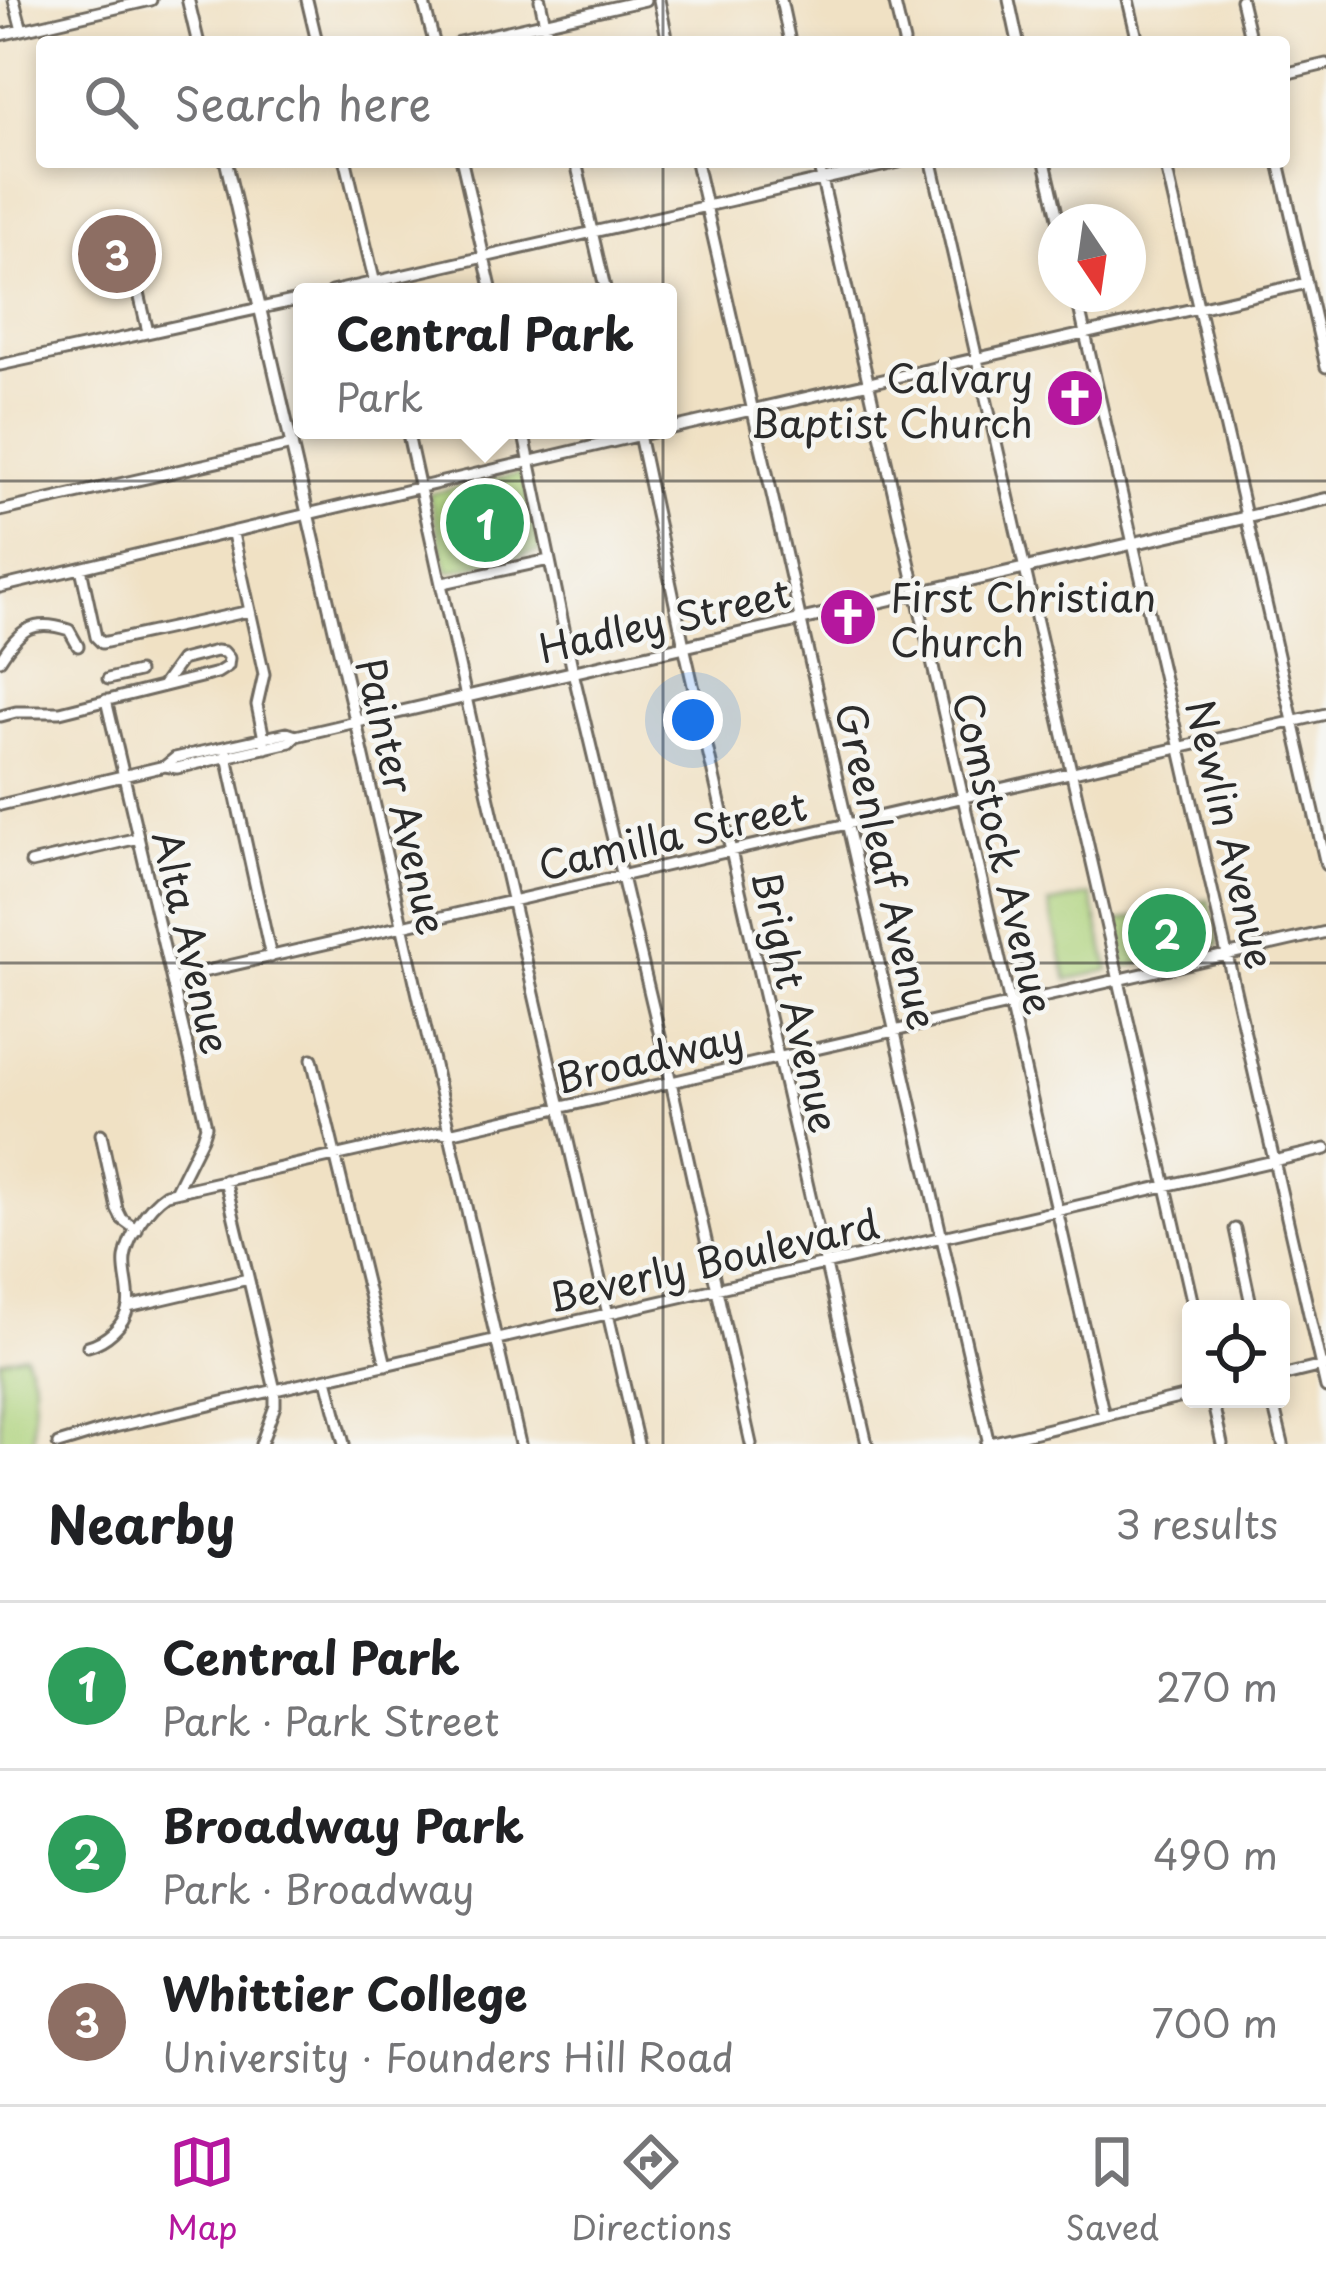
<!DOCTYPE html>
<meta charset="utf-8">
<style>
:root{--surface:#fff;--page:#f2f2f2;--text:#202124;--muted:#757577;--line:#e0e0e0;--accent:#b5179e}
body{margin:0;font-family:"Playpen Sans",sans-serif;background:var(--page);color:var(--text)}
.controls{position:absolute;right:36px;bottom:36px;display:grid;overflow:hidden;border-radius:12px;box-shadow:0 6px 18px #0003}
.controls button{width:108px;height:108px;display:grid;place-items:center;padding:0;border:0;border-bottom:3px solid var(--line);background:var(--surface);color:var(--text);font:60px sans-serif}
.compass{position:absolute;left:1038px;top:204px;width:108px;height:108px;border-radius:50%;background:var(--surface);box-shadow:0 6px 18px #0003;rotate:167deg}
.you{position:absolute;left:693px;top:720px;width:42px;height:42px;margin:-30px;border:9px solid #fff;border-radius:50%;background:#1a73e8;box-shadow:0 0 0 18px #1a73e833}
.badge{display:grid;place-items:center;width:78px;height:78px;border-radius:50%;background:var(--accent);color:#fff;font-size:39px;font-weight:700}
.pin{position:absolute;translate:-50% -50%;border:6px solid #fff;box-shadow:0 3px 12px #0006}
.popup{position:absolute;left:293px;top:283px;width:384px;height:156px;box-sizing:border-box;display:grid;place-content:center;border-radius:12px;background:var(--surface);filter:drop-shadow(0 3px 9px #0005);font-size:39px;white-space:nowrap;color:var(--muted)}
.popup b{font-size:45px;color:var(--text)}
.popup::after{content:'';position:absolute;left:50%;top:100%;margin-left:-24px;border:24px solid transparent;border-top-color:var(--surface)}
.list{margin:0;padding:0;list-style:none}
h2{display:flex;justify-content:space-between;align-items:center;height:156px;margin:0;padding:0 48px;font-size:51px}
h2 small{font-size:39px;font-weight:400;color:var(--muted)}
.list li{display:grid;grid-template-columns:78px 1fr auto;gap:36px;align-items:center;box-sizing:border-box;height:168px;padding:0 48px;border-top:3px solid var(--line)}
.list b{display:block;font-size:45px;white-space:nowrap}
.list p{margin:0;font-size:39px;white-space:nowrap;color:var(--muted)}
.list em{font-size:39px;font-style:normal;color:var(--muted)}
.icon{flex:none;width:66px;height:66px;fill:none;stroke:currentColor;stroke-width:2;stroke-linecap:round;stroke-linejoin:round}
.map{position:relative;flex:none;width:1326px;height:1444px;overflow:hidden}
.search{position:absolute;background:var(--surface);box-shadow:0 6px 18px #0003;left:36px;right:36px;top:36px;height:132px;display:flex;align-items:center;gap:30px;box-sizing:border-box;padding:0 42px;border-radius:12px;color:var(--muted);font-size:45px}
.sheet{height:660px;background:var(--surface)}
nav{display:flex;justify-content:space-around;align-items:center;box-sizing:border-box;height:168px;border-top:3px solid var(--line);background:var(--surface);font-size:33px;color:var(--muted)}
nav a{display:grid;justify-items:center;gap:6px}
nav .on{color:var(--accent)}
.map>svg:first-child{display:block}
.green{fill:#add27c;stroke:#6c7e54;stroke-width:3}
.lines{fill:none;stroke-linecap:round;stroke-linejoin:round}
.minor-casing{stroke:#706b61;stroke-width:15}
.major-casing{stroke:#706b61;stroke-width:16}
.minor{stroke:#fff;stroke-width:9}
.major{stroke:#fff;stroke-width:10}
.grid{fill:none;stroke:#2b2b2b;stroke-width:3;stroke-opacity:0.55}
.labels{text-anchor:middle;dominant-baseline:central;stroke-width:9;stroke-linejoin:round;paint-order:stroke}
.poi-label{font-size:39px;fill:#2b2b2b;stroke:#f6f6f2;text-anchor:end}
.street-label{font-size:39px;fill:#2b2b2b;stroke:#f6f6f2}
</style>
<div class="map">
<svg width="1326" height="1444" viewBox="0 0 1326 1444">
<rect width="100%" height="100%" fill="#f6f6f2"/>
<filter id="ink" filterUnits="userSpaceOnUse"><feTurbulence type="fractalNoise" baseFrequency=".00833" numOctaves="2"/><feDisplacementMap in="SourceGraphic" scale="24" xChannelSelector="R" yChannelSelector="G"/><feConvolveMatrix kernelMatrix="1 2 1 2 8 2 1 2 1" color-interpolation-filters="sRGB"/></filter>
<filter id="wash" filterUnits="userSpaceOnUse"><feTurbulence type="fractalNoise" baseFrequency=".004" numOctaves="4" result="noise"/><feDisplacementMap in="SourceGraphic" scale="48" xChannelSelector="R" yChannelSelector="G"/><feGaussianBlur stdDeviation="2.7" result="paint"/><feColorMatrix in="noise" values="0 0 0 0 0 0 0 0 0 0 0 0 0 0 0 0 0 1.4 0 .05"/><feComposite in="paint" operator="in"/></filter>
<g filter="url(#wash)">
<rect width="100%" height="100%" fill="#f0e1c4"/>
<path class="green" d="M523,473l18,78 -93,21 -19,-78z
M1091,895l18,75 -42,10 -18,-76z
M1209,900l10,45 -94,22 -10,-45z
M25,1354l9,27 -1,63h-33v-84z"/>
</g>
<g filter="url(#ink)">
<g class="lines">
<g class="minor-casing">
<path id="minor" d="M14,0l8,30
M307,0l10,42
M423,0l11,42
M540,0l9,42
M659,0l9,42
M781,0l9,42
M894,0l10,42
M1009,0l9,42
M1128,0l10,42
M1241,0l10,42
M0,35l151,-35
M459,42l186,-42
M1284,74l42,-10
M346,162l31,130
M462,162l30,130
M576,162l30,130
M696,162l293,1282
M818,162l286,1254
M932,162l262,1147
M1045,162l14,60
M1165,162l161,703
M1279,162l47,205
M131,259l17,73
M331,292l568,-130
M1076,294l250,1094
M0,365l302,-66
M668,429l639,-146
M407,430l72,326 159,688
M523,430l50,242 98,410 80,362
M638,430l46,216 183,798
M0,511l292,-66
M233,534l31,140 -7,31 9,43
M81,568l15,69 6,6 148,-32
M443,583l106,-23
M0,587c221,-53 442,-103 662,-157
M0,660c20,-31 33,-42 69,-30l9,16
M108,679l30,-7
M106,700l100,426 -4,12 -27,54
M1,716l15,-4h44l157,-39 11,-7 1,-8 -5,-6 -8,-1 -35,9 -18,25
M225,747l46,210
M165,766l10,-8 112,-25 9,3
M0,805l165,-39 12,2 113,-26 6,-6 60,-14 164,722
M31,863l107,-25
M172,979l1154,-265
M312,1059l74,306
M101,1134l16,75 5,10 15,11
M225,1180l50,210v16l-14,38
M1235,1229l17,80
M128,1307l120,-28
M88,1346c18,-5 36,-20 40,-39 3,-15 -5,-33 -3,-49 3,-22 23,-52 41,-64l274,-62 9,1 877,-201
M1281,1376l45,-11
M327,1379l17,65
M1212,1399l10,45
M1272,1399l11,45
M58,1444l56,-17 1212,-278
M986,1444l205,-49"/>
</g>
<g class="major-casing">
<path id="major" d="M188,0l10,42
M226,162l130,560 970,-223"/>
</g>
<use href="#minor" class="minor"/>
<use href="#major" class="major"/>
</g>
</g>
<path class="grid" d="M663,0v42M663,162v1282M0,481h1326M0,963h1326"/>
<defs>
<g id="church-disc" transform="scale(3)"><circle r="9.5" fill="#b5179e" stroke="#f6f6f2"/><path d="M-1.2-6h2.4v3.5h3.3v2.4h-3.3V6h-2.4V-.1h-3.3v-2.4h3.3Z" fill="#fff"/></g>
</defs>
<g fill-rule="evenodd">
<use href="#church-disc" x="1075" y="398"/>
<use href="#church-disc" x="848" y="617"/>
</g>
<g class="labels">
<g class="poi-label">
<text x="1033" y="376">Calvary<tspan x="1033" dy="45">Baptist Church</tspan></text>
<text x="890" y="595" text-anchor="start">First Christian<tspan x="890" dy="45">Church</tspan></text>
</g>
<g class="street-label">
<text transform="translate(664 619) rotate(-13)">Hadley Street</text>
<text transform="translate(403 796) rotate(77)">Painter Avenue</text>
<text transform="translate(672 834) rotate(-13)">Camilla Street</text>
<text transform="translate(1232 834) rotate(77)">Newlin Avenue</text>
<text transform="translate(1005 853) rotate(77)">Comstock Avenue</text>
<text transform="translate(888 866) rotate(77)">Greenleaf Avenue</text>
<text transform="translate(193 942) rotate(77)">Alta Avenue</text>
<text transform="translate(797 1001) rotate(77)">Bright Avenue</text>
<text transform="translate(649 1056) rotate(-13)">Broadway</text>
<text transform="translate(713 1259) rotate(-13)">Beverly Boulevard</text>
</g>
</g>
</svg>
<div class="controls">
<button><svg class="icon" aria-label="locate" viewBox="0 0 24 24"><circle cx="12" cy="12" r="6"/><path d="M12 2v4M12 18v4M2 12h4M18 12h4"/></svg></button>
</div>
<svg class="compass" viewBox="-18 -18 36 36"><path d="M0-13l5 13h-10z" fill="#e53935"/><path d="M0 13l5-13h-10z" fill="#757577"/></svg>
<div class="you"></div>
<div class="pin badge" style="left:485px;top:523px;background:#2e9e5b">1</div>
<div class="popup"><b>Central Park</b>Park</div>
<div class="pin badge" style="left:1167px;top:933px;background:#2e9e5b">2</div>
<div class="pin badge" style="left:117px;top:254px;background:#8d6e63">3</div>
<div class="search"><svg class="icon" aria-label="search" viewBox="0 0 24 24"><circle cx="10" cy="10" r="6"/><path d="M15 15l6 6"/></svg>Search here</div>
</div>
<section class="sheet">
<h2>Nearby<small>3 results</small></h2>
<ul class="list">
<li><span class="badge" style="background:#2e9e5b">1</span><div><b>Central Park</b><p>Park · Park Street</p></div><em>270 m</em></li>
<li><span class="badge" style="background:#2e9e5b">2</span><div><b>Broadway Park</b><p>Park · Broadway</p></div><em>490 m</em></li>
<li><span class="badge" style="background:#8d6e63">3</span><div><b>Whittier College</b><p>University · Founders Hill Road</p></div><em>700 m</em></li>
</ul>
</section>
<nav>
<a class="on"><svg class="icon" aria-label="map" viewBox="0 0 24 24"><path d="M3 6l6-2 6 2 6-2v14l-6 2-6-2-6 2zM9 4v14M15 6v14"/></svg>Map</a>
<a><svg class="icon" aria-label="directions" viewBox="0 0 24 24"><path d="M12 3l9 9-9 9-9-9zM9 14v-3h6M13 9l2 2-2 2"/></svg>Directions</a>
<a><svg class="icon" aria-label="saved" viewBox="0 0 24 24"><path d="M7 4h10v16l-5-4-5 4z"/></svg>Saved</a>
</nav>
